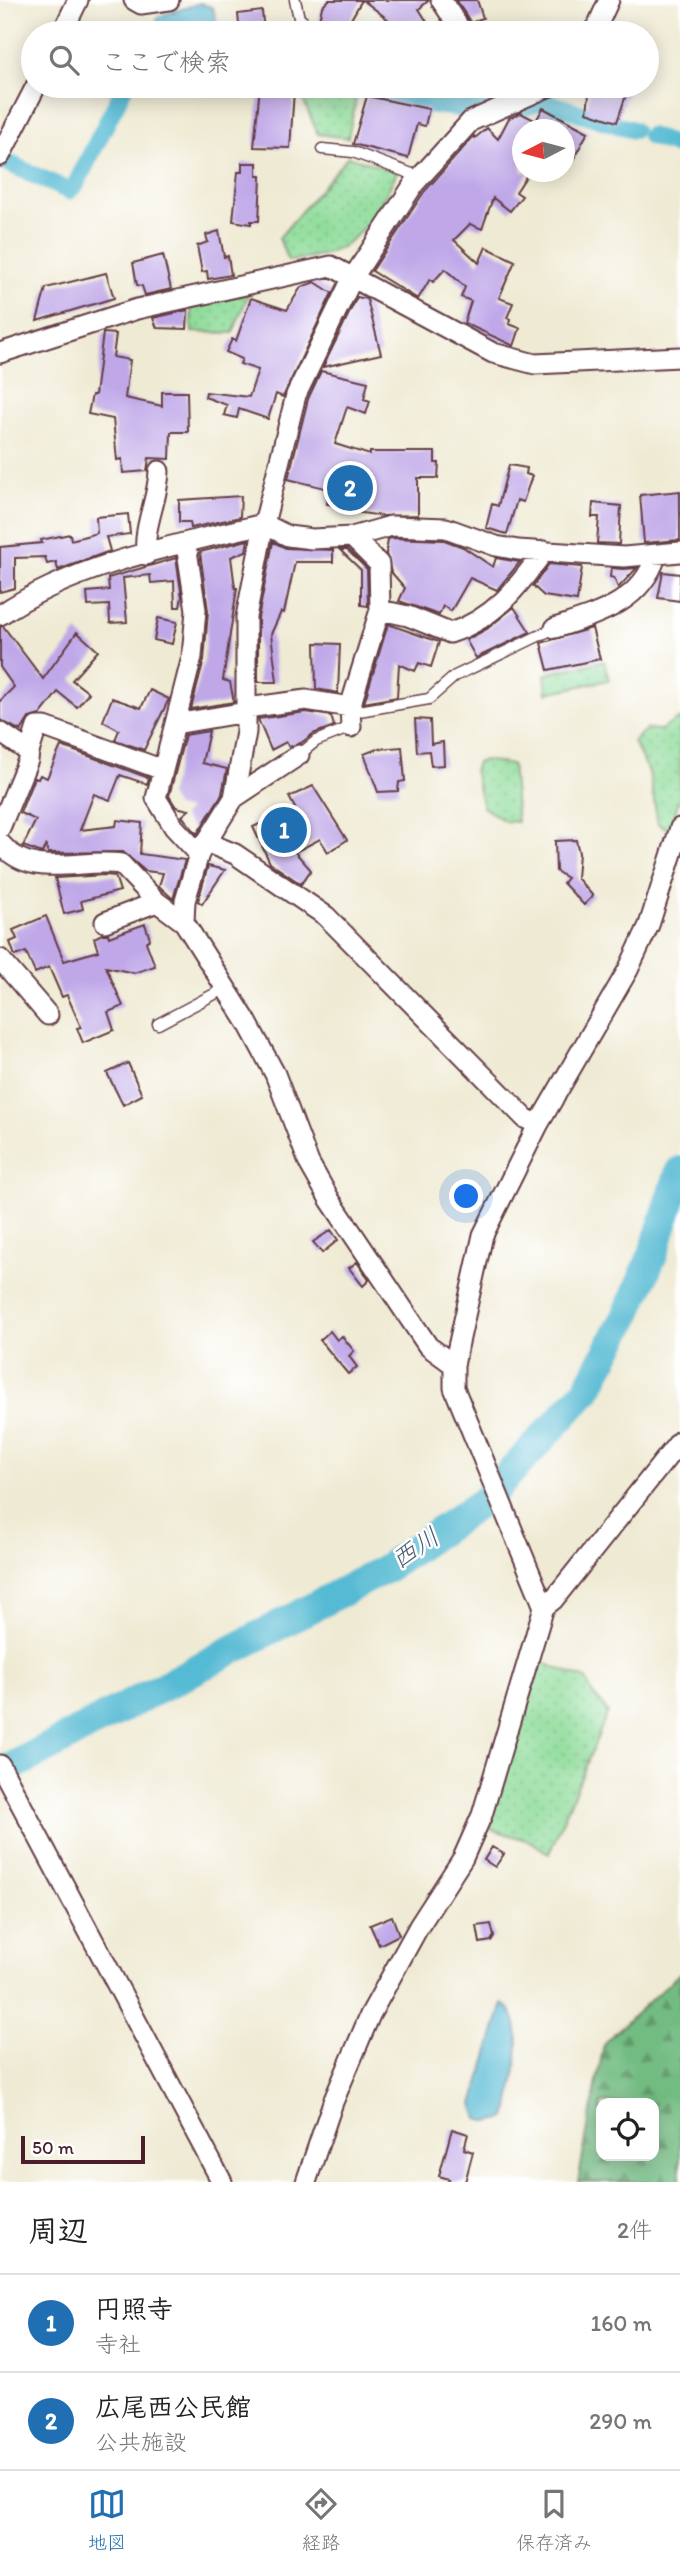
<!DOCTYPE html>
<html lang="ja">
<meta charset="utf-8">
<style>
:root{--surface:#fff;--page:#f2f2f2;--text:#222;--muted:#767676;--line:#e0e0e0;--accent:#1f6fb2}
body{margin:0;font-family:Itim,"Klee One",sans-serif;background:var(--page);color:var(--text)}
.controls{position:absolute;right:21px;bottom:21px;display:grid;overflow:hidden;border-radius:14px;box-shadow:0 4px 18px #0003}
.controls button{width:63px;height:63px;display:grid;place-items:center;padding:0;border:0;border-bottom:2px solid var(--line);background:var(--surface);color:var(--text);font:35px sans-serif}
.compass{position:absolute;left:512px;top:119px;width:63px;height:63px;border-radius:50%;background:var(--surface);box-shadow:0 4px 18px #0003;rotate:264deg}
.scale{position:absolute;left:21px;bottom:18px;width:124px;box-sizing:border-box;padding-left:7px;border:4px solid #4a1f2b;border-top:0;font-size:19px;line-height:24px;white-space:nowrap;color:#4a1f2b;-webkit-text-stroke:5px #fff;paint-order:stroke}
.you{position:absolute;left:467px;top:1197px;width:24px;height:24px;margin:-18px;border:5px solid #fff;border-radius:50%;background:#1a73e8;box-shadow:0 0 0 10px #1a73e833}
.badge{display:grid;place-items:center;width:46px;height:46px;border-radius:50%;background:var(--accent);color:#fff;font-size:23px;font-weight:700}
.pin{position:absolute;translate:-50% -50%;border:4px solid #fff;box-shadow:0 2px 7px #0006}
.list{margin:0;padding:0;list-style:none}
h2{display:flex;justify-content:space-between;align-items:center;height:91px;margin:0;padding:0 28px;font-size:30px}
h2 small{font-size:23px;font-weight:400;color:var(--muted)}
.list li{display:grid;grid-template-columns:46px 1fr auto;gap:21px;align-items:center;box-sizing:border-box;height:98px;padding:0 28px;border-top:2px solid var(--line)}
.list b{display:block;font-size:26px;white-space:nowrap}
.list p{margin:0;font-size:23px;white-space:nowrap;color:var(--muted)}
.list em{font-size:23px;font-style:normal;color:var(--muted)}
.icon{flex:none;width:38px;height:38px;fill:none;stroke:currentColor;stroke-width:2;stroke-linecap:round;stroke-linejoin:round}
.map{position:relative;flex:none;width:680px;height:2182px;overflow:hidden}
.search{position:absolute;background:var(--surface);box-shadow:0 4px 18px #0003;left:21px;right:21px;top:21px;height:77px;display:flex;align-items:center;gap:18px;box-sizing:border-box;padding:0 24px;border-radius:38px;color:var(--muted);font-size:26px}
.sheet{height:287px;background:var(--surface)}
nav{display:flex;justify-content:space-around;align-items:center;box-sizing:border-box;height:98px;border-top:2px solid var(--line);background:var(--surface);font-size:19px;color:var(--muted)}
nav a{display:grid;justify-items:center;gap:4px}
nav .on{color:var(--accent)}
.map>svg:first-child{display:block}
.grass{fill:url(#grass-dots);stroke:#6c7e62;stroke-width:2}
.forest{fill:url(#forest-firs);stroke:#5e6e56;stroke-width:2;fill-rule:evenodd}
.water{fill:#55bad3;stroke:#506c7f;stroke-width:2}
.lines{fill:none;stroke-linecap:round;stroke-linejoin:round}
.canal{stroke:#55bad3;stroke-width:18}
.river{stroke:#55bad3;stroke-width:30}
.building{fill:#c0a8e8}
.service-casing{stroke:#633d44;stroke-width:13}
.minor-casing{stroke:#633d44;stroke-width:23}
.service{stroke:#fff;stroke-width:10}
.minor{stroke:#fff;stroke-width:19}
.labels{text-anchor:middle;dominant-baseline:central;stroke-width:5;stroke-linejoin:round;paint-order:stroke}
.water-label{font-size:26px;font-style:italic;fill:#4e5d6e;stroke:#fff}
</style>
<div class="map">
<svg width="680" height="2182" viewBox="0 0 680 2182">
<defs>
<pattern id="grass-dots" width="8" height="8" patternUnits="userSpaceOnUse" patternTransform="scale(1.75)"><rect width="8" height="8" fill="#8edc9a"/><path d="M2 2h.1M6 6h.1" fill="none" stroke="#7cbc85" stroke-width="1.8" stroke-linecap="round"/></pattern>
<pattern id="forest-firs" width="22" height="20" patternUnits="userSpaceOnUse" patternTransform="scale(1.75)"><rect width="22" height="20" fill="#72bc82"/><path d="M5 1l3.5 6h-7zM16 11l3.5 6h-7z" fill="#60986b"/></pattern>
</defs>
<rect width="100%" height="100%" fill="#fff"/>
<filter id="ink" filterUnits="userSpaceOnUse"><feTurbulence type="fractalNoise" baseFrequency=".0143" numOctaves="2"/><feDisplacementMap in="SourceGraphic" scale="14" xChannelSelector="R" yChannelSelector="G"/><feConvolveMatrix kernelMatrix="1 2 1 2 8 2 1 2 1" color-interpolation-filters="sRGB"/></filter>
<filter id="wash" filterUnits="userSpaceOnUse"><feTurbulence type="fractalNoise" baseFrequency=".00686" numOctaves="4" result="noise"/><feDisplacementMap in="SourceGraphic" scale="28" xChannelSelector="R" yChannelSelector="G"/><feGaussianBlur stdDeviation="1.57" result="paint"/><feColorMatrix in="noise" values="0 0 0 0 0 0 0 0 0 0 0 0 0 0 0 0 0 1.4 0 .05"/><feComposite in="paint" operator="in"/></filter>
<g filter="url(#wash)">
<rect width="100%" height="100%" fill="#efead3"/>
<path class="grass" d="M297,86h45l16,4 -10,48 -30,-4z
M348,156l49,16c-12,26 -30,59 -55,75 -15,9 -37,11 -54,14l-9,-23z
M250,290l-17,43 -41,-1 -1,-25z
M604,661l5,19 -62,13 -2,-19z
M680,718v78l-10,34 -12,-6 -9,-52 -16,-30 13,-13 14,1z
M484,760l28,5 5,57 -12,-1 -22,-14 -9,-36 3,-8z
M541,1662l45,17 6,14 16,19 -59,142 -17,-12 -47,-15z"/>
<path class="forest" d="M680,1973v209h-102l26,-139zM601,2103h53v53h-53z"/>
<path class="water" d="M200,3l13,5 6,25h-61l-1,-13 3,-4z
M503,2003c27,17 10,79 6,106l-3,8c-8,4 -19,6 -28,2l-5,-15z"/>
<g class="lines">
<path class="canal" d="M348,86l73,17 45,6 32,-10
M521,108l22,-7 90,29
M650,136l30,11
M8,163l61,28 7,-7 49,-98"/>
<path class="river" d="M0,1773l385,-204 100,-69 102,-110 40,-75 26,-61 27,-83"/>
</g>
<g id="blocks">
<path class="building" d="M329,0h33l-12,21 -3,12h-31l6,-26z
M363,0h66l-10,9 15,24h-39l4,-5z
M456,0h21l6,18 -12,5z
M262,11l2,22h-24l-2,-19z
M260,86l29,1 -1,3 6,1 -4,57 -36,-1z
M590,86h39l-12,36 -30,-10z
M367,96l62,13 -4,17 -8,-2 -9,34 -55,-14z
M543,108l45,24 -14,26 -10,-6v-22h-42v42h7l-13,20 6,4 -12,15 -17,-13 -11,31 -12,-5 -16,16 25,23 7,-16 29,14 -16,37 14,5 -6,15 3,1 -1,5 11,4 -6,18 -50,-23 7,-22 -10,-4 4,-10 -20,-18 -12,13 -3,-3 -12,20 -46,-28 52,-79 50,-56 1,2 12,-10 11,11 11,-21 12,-5 15,8z
M242,163h15v13h4l-2,45h-8v3l-18,-3 5,-49h4z
M219,231l5,26 4,-1 3,19 -23,4 -1,-8 -5,1 -5,-26 11,-4 -2,-7z
M163,255l8,34 -26,6 -3,-9 -5,-1 -4,-22z
M106,273l8,25 -77,23 9,-33z
M315,282l17,11 -49,104 -7,-3 -8,25 -29,-10 -2,9 -13,-3 3,-10 -22,-8 1,-5 43,5 9,-27 -18,-6 2,-5 -16,-7 6,-13 4,2 15,-43 36,12 14,-23z
M357,297l10,2 14,55 -58,13z
M188,310l-1,19 -30,-1 -4,-10z
M103,333l13,1 -3,23 17,3 -5,38 37,8v-14h25l1,40h-17l-1,27 -21,-1 -2,13 -24,2 -1,-14 -5,1 -4,-41 -25,-5 4,-19h3z
M321,371l47,11 -4,17 6,2 -4,13 -19,-7 -12,37 35,11v-3h65v11h4l-1,15h-20v37l-35,1 -36,-5v-4l-20,-3 2,-15 -41,-10 20,-80z
M509,465l18,3 -1,6 6,2 -9,26 -6,-2 -10,34 -21,-6 6,-24 6,2z
M680,491v49l-36,3 -4,-48z
M241,496l-1,21 -49,11 -1,-6h-11v-22z
M593,503l28,3 -2,38 -22,-1 2,-26h-7z
M128,514l2,20 -24,3 4,14 -52,19 -2,-8 -9,2 -2,-7 -30,1v30l-15,4v-45l42,-4 -1,-3 29,-6 1,6 26,-7 -1,-16z
M392,538l52,2 19,7 30,20 3,-9 24,4 -23,28 -27,-12 -19,33 -8,-5 -4,9 -40,-14 6,-13 -14,-16 -5,-18 2,-15z
M248,540l-2,11 -15,6 4,31h2l-14,92 7,2 4,20 -43,7 13,-49 4,-49 -8,-59z
M273,542l13,6 47,2v12h-38l-11,51 -3,-1 -10,22 6,48h-19v-64z
M340,550h7l20,19 1,37 -7,-1v-35z
M176,558l6,39 -2,10h-5l-1,-26 -23,2 -1,-8 -27,3 4,44 -17,1 -1,-18 -21,1 -1,-14 22,-2 -1,-12z
M549,564l33,3 -5,34 -33,-5 -11,-10z
M611,568l12,1 14,-1 -19,20 -4,-10 -4,-1z
M663,572l17,2v27l-22,-3z
M514,607l16,25 -54,26 -10,-18 21,-11z
M158,618l19,4 -5,22 -18,-4z
M388,624l51,18 -8,25 -12,-4 -4,8 -16,-7 -2,33 -33,6z
M3,626l40,53 34,-47 21,19 -26,29 17,13 -12,14 -19,-15 -18,23 -11,3 -8,13 -21,-11v-19l14,-14 -14,-20v-40z
M592,628l8,31 -52,11 -7,-27z
M315,643l25,1 -2,49 -22,-4z
M150,690l19,9 -25,51 -29,-10 4,-10 -16,-9 9,-23 29,10z
M306,712l25,4 3,10 -21,8 -12,9 -12,4 -3,-5 -15,8 -13,-31z
M415,719l15,1 1,24 12,-2 1,23 -13,1 -2,-15 -12,1z
M209,731l-7,32 25,6 -5,25 -25,40 -15,-18 7,-6 -13,-3 -7,-11 16,-61z
M61,746l88,32 -2,6 -27,-9 -10,25 -16,-6 -14,36 36,-4 1,-6 25,3 -2,31 45,6 -12,39 -14,-13 4,-13 -18,-2 -22,-19 -75,1 -2,-7 -4,7 -19,-7 13,-26 -16,-7 14,-35 4,1 2,-4 7,3z
M402,747l3,34 -6,1 -1,9 -20,1 -14,-38 13,-5z
M313,786l34,54 -19,12 -8,-13 -25,13 16,18 -10,14 -31,-21 -17,-36 42,-19 -6,-11z
M576,840l3,13 -2,25 16,18 -9,9 -21,-22 4,-5 -11,-7 -1,-30z
M208,866l17,4 -23,34 -4,-3z
M105,875l10,1 5,15 -39,10 2,8 -19,5 -9,-36z
M46,916l18,45 34,-10 -4,-13 8,-4h6l1,3 36,-13 5,15 -4,3 9,24 -21,7 -28,-6 17,39 -15,6 6,18 -31,13 -6,-15 4,-1 -14,-32 -5,2 -13,-30 -14,6 -9,-21 -11,4 -5,-14 7,-3 -4,-9z
M128,1063l14,32 -19,10 -16,-32z
M331,1230l7,10 -16,13 -9,-11z
M357,1262l12,18 -6,6 -14,-18z
M330,1331l7,9 5,-4 12,15 -5,5 8,11 -9,7 -28,-34z
M492,1847l12,7 -9,13 -11,-7z
M392,1916l7,19 -20,10 -9,-20z
M491,1924l3,12 -3,5 -11,2 -3,-17z
M452,2129l16,5 -4,15 9,3 -8,30h-17l1,-3 -10,-3z"/>
</g>
</g>
<g filter="url(#ink)">
<use href="#blocks" fill-opacity="0" stroke="#633d44" stroke-width="2"/>
<g class="lines">
<g class="service-casing">
<path id="service" d="M295,0l4,18 11,9
M322,149l31,3 67,25
M353,712l76,-13 26,-23 100,-48
M299,755l17,-14 35,-14
M158,1024l66,-35"/>
</g>
<g class="minor-casing">
<path id="minor" d="M134,0l7,4 28,-4
M441,0l22,33
M62,33l16,-33
M594,33l15,-33
M497,86l19,16
M0,156l36,-70
M0,353l137,-44 194,-43 162,87 42,11 145,-7
M186,544l10,66 -4,47 -36,141 18,29 25,27
M146,555c-3,-31 12,-54 13,-84
M380,610l28,6 42,17c44,-14 68,-46 94,-82
M0,615c73,-50 178,-71 264,-91l24,12 24,3 40,-2 39,-11 55,2 50,18 22,4 106,7 56,-5
M555,628c42,-14 86,-25 101,-72
M246,708l60,-8 44,7
M175,724l71,-12
M351,727l-1,-20 30,-97 -1,-46 -27,-27
M0,732l29,20 -1,8 -28,68
M29,752l8,-25h8l118,43
M234,798l65,-43
M0,843c31,38 79,15 121,21l36,38 27,20
M208,843l27,11 91,62 199,202 13,7
M105,922l52,-20
M0,959l48,56
M454,1365l-26,-19 -98,-146 -21,-37 -34,-89 -28,-52 -63,-100 1,-21 14,-47 35,-56 12,-66v-115l18,-93 32,-129 56,-116 62,-95 57,-63 79,-35
M544,1607l-90,-219v-23l29,-130 55,-110 90,-155 21,-45 31,-97
M0,1765l222,417
M306,2182l27,-80 37,-87 49,-89 44,-68 19,-43 62,-208 9,-7 127,-159"/>
</g>
<use href="#service" class="service"/>
<use href="#minor" class="minor"/>
</g>
</g>
<g class="labels">
<g class="water-label">
<text transform="translate(415 1548) rotate(-34)">西川</text>
</g>
</g>
</svg>
<div class="controls">
<button><svg class="icon" aria-label="locate" viewBox="0 0 24 24"><circle cx="12" cy="12" r="6"/><path d="M12 2v4M12 18v4M2 12h4M18 12h4"/></svg></button>
</div>
<svg class="compass" viewBox="-18 -18 36 36"><path d="M0-13l5 13h-10z" fill="#e53935"/><path d="M0 13l5-13h-10z" fill="#767676"/></svg>
<div class="scale">50 m</div>
<div class="you"></div>
<div class="pin badge" style="left:284px;top:830px">1</div>
<div class="pin badge" style="left:350px;top:488px">2</div>
<div class="search"><svg class="icon" aria-label="search" viewBox="0 0 24 24"><circle cx="10" cy="10" r="6"/><path d="M15 15l6 6"/></svg>ここで検索</div>
</div>
<section class="sheet">
<h2>周辺<small>2件</small></h2>
<ul class="list">
<li><span class="badge">1</span><div><b>円照寺</b><p>寺社</p></div><em>160 m</em></li>
<li><span class="badge">2</span><div><b>広尾西公民館</b><p>公共施設</p></div><em>290 m</em></li>
</ul>
</section>
<nav>
<a class="on"><svg class="icon" aria-label="map" viewBox="0 0 24 24"><path d="M3 6l6-2 6 2 6-2v14l-6 2-6-2-6 2zM9 4v14M15 6v14"/></svg>地図</a>
<a><svg class="icon" aria-label="directions" viewBox="0 0 24 24"><path d="M12 3l9 9-9 9-9-9zM9 14v-3h6M13 9l2 2-2 2"/></svg>経路</a>
<a><svg class="icon" aria-label="saved" viewBox="0 0 24 24"><path d="M7 4h10v16l-5-4-5 4z"/></svg>保存済み</a>
</nav>
